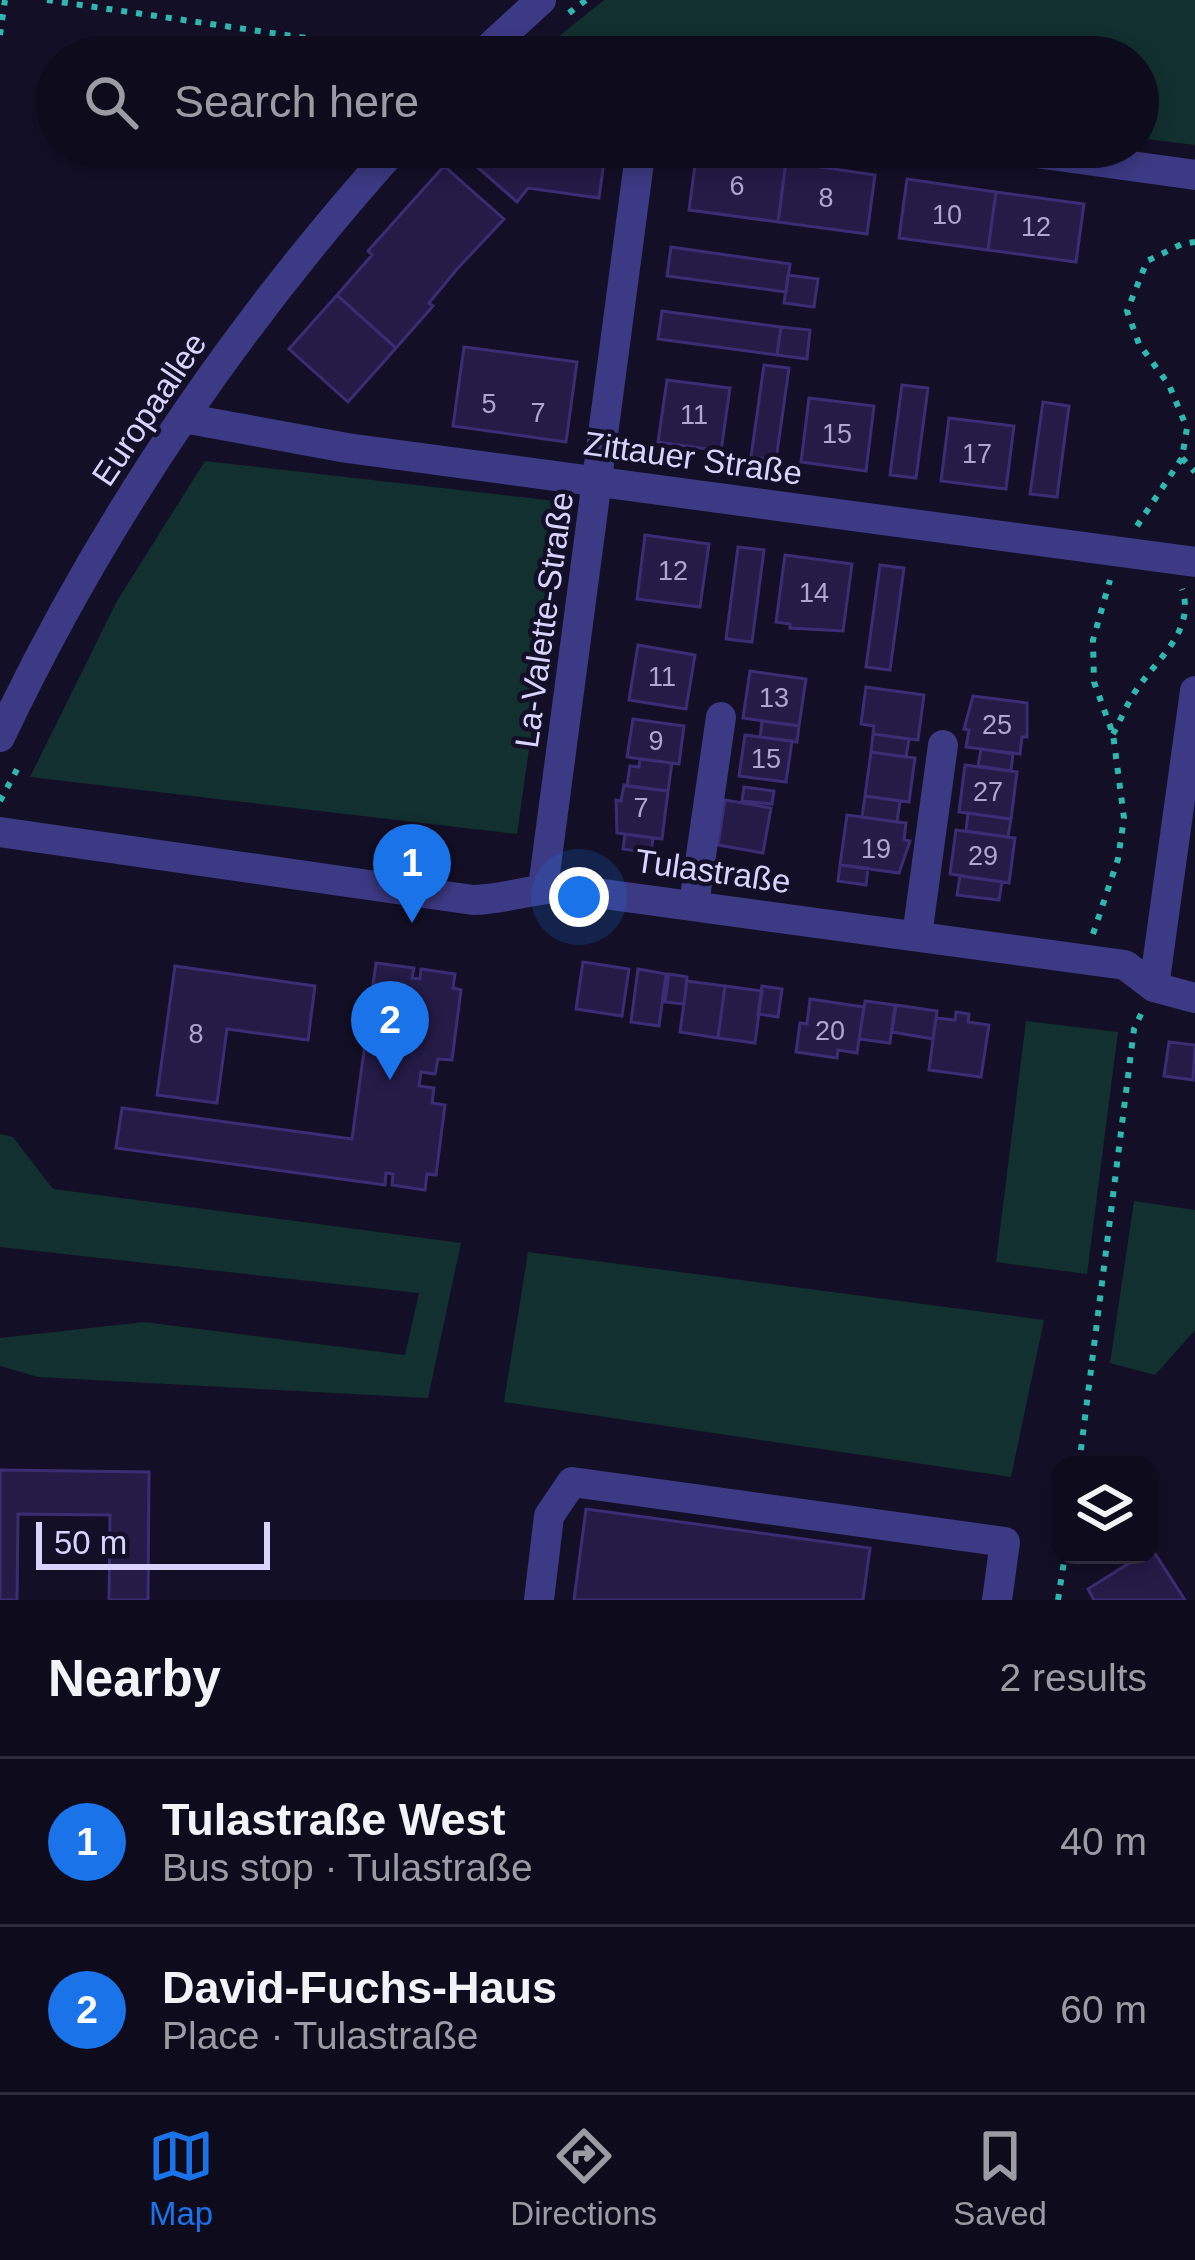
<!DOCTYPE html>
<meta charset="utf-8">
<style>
:root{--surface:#0e0b1c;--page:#171425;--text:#f1f3f6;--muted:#9b9ba3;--line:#2e2b3b;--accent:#1a73e8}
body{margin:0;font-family:Arial,sans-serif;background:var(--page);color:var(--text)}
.controls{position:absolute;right:36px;bottom:36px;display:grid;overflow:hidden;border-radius:24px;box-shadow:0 6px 18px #0003}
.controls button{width:108px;height:108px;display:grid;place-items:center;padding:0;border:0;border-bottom:3px solid var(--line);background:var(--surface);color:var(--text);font:60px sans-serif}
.scale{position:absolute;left:36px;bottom:30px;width:234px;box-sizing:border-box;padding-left:12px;border:6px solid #d9d4ff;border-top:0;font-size:33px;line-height:42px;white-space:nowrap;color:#d9d4ff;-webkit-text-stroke:9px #130f26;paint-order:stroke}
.you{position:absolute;left:579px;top:897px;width:42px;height:42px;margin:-30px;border:9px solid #fff;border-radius:50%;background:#1a73e8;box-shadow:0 0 0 18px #1a73e833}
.badge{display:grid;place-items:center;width:78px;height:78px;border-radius:50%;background:var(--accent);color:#fff;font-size:39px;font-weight:700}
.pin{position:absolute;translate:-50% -99px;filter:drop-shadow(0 3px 6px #0008)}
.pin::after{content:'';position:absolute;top:63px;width:42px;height:36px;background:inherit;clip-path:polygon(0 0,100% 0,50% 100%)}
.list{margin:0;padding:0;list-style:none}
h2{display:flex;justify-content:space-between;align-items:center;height:156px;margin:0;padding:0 48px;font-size:51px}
h2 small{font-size:39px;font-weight:400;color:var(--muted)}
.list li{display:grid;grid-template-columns:78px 1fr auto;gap:36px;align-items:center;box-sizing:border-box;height:168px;padding:0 48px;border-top:3px solid var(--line)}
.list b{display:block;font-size:45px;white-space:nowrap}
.list p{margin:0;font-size:39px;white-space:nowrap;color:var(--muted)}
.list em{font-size:39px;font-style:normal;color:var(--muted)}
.icon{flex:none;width:66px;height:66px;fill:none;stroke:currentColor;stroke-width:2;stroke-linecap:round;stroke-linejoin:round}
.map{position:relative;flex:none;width:1195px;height:1600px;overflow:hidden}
.search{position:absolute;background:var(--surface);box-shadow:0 6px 18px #0003;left:36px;right:36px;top:36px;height:132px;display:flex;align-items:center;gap:30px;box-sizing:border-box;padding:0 42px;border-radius:66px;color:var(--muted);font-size:45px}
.sheet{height:492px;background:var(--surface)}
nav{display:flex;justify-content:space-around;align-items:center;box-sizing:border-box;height:168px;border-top:3px solid var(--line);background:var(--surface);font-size:33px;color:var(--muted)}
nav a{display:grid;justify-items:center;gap:6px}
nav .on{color:var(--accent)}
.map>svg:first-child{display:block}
.green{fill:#12302f}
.building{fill:#241b47;stroke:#3b2d73;stroke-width:3}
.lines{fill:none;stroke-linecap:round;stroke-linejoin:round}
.path{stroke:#2fb8b0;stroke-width:6;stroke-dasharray:6 9;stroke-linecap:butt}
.minor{stroke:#3d3a85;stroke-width:30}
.labels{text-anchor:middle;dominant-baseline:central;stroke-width:9;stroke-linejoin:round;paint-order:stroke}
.number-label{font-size:27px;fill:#aca6d1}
.street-label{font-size:33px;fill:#d9d4ff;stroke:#130f26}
</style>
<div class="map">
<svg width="1195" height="1600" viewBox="0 0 1195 1600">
<rect width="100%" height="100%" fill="#130f26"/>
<path class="green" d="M604,0h591v145l-57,-7v-81h-577l-8,-16z
M205,461l359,41 -47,332 -487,-57 87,-176z
M1026,1021l92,11 -31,242 -91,-12z
M0,1134l13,3 40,52 408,54 -33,155 -390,-21 -38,-11v-28l144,-16 261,33 14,-62 -419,-46z
M1134,1201l61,9v120l-40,45 -45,-12z
M528,1252l516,68 -33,157 -507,-75z"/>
<path class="building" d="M465,147h141l-7,51 -71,-10 -11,14 -57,-50z
M697,150l89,12 -8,60 -89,-12z
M786,162l89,13 -8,59 -89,-12z
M444,166l60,53 -47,50 -28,34 4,3 -37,42 -59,-53 35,-40 -4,-4z
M907,179l89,13 -8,58 -89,-12z
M996,192l88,12 -8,58 -88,-12z
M671,247l119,17 -4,28 -119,-16z
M788,275l30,4 -4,28 -30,-4z
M337,295l59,53 -48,54 -59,-53z
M662,311l119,16 -4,28 -119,-16z
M781,327l29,3 -3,29 -30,-4z
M464,347l113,15 -11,80 -113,-16z
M764,365l25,3 -13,92 -25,-3z
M667,380l63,8 -9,63 -63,-9z
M902,385l26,3 -12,90 -26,-3z
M809,398l65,8 -8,65 -65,-9z
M1043,402l26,4 -12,91 -27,-3z
M949,418l65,8 -8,63 -65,-8z
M645,535l64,9 -9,63 -63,-8z
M738,547l26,3 -12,92 -26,-3z
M785,555l67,9 -9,67 -53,-3v-4l-14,-2z
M880,565l24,3 -14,102 -24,-3z
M638,645l57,10 -9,54 -57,-9z
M750,671l56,8 -7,47 -56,-8z
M866,687l58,8 -6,45 -45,-6 1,-8 -13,-2z
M973,696l54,7v34h-5l-2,17 -54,-7 3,-17 -5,-1z
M633,719l51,7 -5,38 -52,-7z
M762,721l37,5 -2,16 -37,-5z
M873,734l36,5 -3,18 -35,-5z
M745,735l47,6 -6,41 -47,-6z
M981,749l32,5 -2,17 -33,-5z
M871,752l44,6 -6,44 -44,-6z
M640,759l32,4 -4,28 -41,-5 3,-20 9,1z
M965,765l52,7 -6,47 -52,-7z
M624,785l44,6 -6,48 -45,-6 -1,-33 5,1z
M744,787l30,4 -2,13 -30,-3z
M865,796l35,5 -3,21 -35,-5z
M725,800l46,8 -8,45 -45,-8z
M968,813l43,6 -3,18 -42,-6z
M847,815l59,8 -2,17 6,1 -11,32 -59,-8z
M956,830l59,8 -6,45 -59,-9z
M625,834l28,4 -2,15 -28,-4z
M840,865l28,3 -2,17 -28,-4z
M960,876l42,6 -3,18 -42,-5z
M583,962l46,7 -7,47 -46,-7z
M376,963l38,5 -2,10 8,1 1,-10 34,5 -2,14 8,2 -9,70 -14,-1 -3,15 -14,-2 -2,14 15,2 -2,15 13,2 -9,70 -9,-1 -2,16 -33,-5 1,-11 -7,-1 -1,12 -269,-37 6,-40 230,31z
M175,966l140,20 -7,54 -81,-11 -10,74 -60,-8z
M638,969l28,5 -7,52 -28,-4z
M669,974l18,3 -3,27 -19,-2z
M687,981l38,5 -7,52 -38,-6z
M725,986l37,5 -7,52 -37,-5z
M762,986l20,3 -4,28 -20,-3z
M810,999l54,8 -7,46 -19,-3 -1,8 -41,-6 4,-29 7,1z
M865,1001l30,4 -5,38 -31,-4z
M896,1005l41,6 -4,28 -41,-7z
M956,1012l13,2 -1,8 21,3 -8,52 -52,-7 7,-52 19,2z
M1169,1042l26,3 -2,35 -29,-4z
M0,1470l149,2 -1,128h-39l1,-85 -92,-1 -1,86h-17z
M586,1509l284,39 -7,52h-289z
M1152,1549l33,51h-91l-6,-11 54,-34h8z"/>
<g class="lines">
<path class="path" d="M47,0l389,57
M569,13l17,-13
M0,35l5,-35
M423,166l16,-19
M1182,458l13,14
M1137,526l45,-68 5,-30 -18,-43 -30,-41 -12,-33 20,-50 35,-17 13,-2
M1113,734c9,-17 17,-37 29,-52 21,-28 53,-55 40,-93
M0,801l21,-39
M1093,934l25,-75 6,-41 -11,-84 -19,-52 -1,-42 17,-60
M1079,1465l55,-436 8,-17
M1058,1600l7,-45"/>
<path class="minor" d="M479,57l62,-57
M993,147l202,28
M183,418l164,30 848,114
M0,737c102,-215 237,-413 396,-590
M0,832l473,68c32,-1 58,-11 87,-12l565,77 29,22 41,11
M543,888l98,-741
M694,904l27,-187
M917,936l26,-191
M1154,987l41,-296
M539,1600l10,-84 23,-34 433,60 -8,58"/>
</g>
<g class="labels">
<g class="number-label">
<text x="737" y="186">6</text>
<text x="826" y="198">8</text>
<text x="947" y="215">10</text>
<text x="1036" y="227">12</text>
<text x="489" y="404">5</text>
<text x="538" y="413">7</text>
<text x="694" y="415">11</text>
<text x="837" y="434">15</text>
<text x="977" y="454">17</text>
<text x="673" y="571">12</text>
<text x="814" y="593">14</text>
<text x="662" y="677">11</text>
<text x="774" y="698">13</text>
<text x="997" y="725">25</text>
<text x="656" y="741">9</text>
<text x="766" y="759">15</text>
<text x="988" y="792">27</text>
<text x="641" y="808">7</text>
<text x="876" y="849">19</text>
<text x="983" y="856">29</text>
<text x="830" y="1031">20</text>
<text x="196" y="1034">8</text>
</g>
<g class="street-label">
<text transform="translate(149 409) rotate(-56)">Europaallee</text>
<text transform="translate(693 458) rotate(8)">Zittauer Straße</text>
<text transform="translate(544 620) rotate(-82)">La-Valette-Straße</text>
<text transform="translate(713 871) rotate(8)">Tulastraße</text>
</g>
</g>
</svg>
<div class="controls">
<button><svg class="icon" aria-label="layers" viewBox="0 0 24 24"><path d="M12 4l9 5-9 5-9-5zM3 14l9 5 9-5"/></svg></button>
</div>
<div class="scale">50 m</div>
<div class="you"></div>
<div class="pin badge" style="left:412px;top:923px">1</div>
<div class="pin badge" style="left:390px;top:1080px">2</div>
<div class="search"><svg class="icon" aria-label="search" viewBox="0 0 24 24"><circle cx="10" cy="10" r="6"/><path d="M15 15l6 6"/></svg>Search here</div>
</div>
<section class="sheet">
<h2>Nearby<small>2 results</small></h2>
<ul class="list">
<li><span class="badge">1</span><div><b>Tulastraße West</b><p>Bus stop · Tulastraße</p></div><em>40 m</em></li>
<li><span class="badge">2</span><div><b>David-Fuchs-Haus</b><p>Place · Tulastraße</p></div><em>60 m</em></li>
</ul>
</section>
<nav>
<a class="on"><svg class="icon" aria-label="map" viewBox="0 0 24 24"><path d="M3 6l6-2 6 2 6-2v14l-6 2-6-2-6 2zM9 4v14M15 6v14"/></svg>Map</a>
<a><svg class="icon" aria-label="directions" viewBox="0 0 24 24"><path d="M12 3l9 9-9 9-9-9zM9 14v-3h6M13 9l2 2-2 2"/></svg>Directions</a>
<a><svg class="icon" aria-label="saved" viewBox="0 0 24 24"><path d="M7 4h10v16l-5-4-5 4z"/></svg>Saved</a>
</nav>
